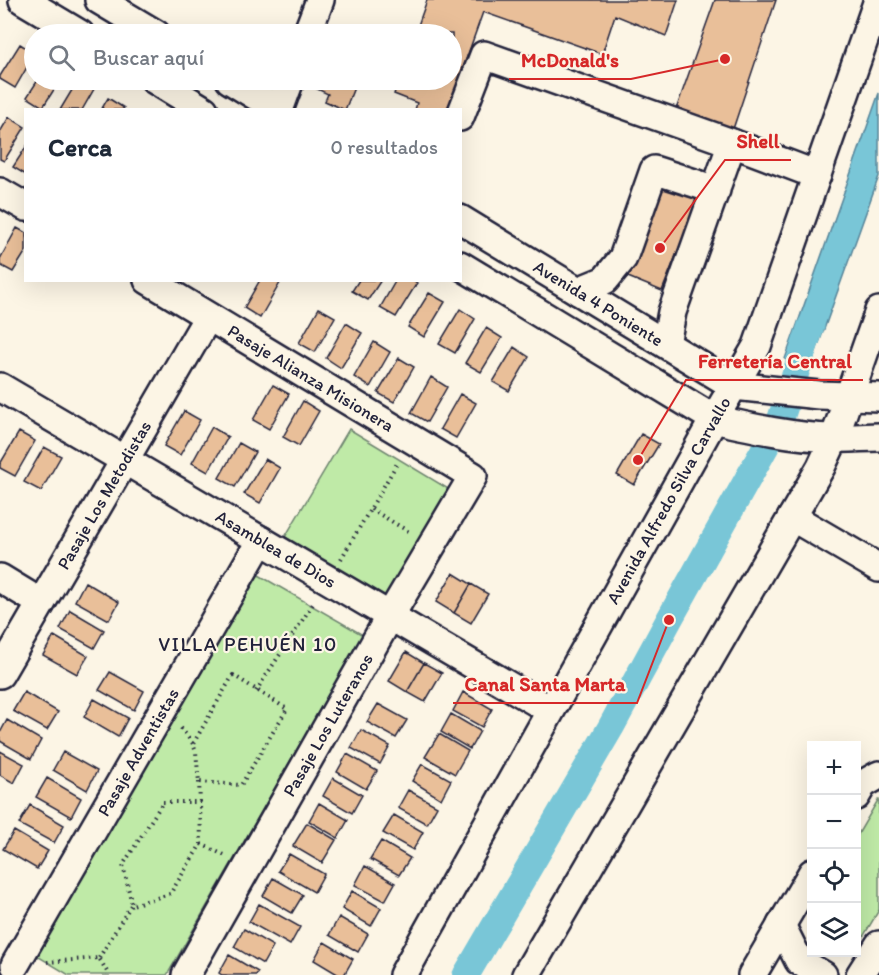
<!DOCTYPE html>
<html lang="es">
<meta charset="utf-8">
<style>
:root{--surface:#fff;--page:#f2f2f3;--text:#1f2937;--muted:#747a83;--line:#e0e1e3}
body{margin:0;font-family:Itim,sans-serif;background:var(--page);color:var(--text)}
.controls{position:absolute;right:18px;bottom:18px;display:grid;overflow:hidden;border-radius:0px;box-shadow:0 6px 24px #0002}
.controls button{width:54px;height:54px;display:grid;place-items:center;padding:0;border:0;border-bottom:2px solid var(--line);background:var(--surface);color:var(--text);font:30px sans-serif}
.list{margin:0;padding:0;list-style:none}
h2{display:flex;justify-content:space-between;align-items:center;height:78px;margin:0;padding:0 24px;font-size:26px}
h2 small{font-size:20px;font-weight:400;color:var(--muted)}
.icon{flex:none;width:33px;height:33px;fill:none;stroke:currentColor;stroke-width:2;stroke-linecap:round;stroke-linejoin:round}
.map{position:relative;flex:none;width:879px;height:975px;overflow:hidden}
.search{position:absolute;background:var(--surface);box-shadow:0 6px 24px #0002;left:24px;top:24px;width:438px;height:66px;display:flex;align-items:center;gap:15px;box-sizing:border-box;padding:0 21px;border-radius:33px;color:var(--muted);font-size:22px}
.panel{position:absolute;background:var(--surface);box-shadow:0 6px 24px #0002;left:24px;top:108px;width:438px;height:174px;border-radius:0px}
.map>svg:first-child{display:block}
.green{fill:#bfeaa7;stroke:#708671;stroke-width:1.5}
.water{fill:#79c6d7;stroke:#568499;stroke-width:1.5}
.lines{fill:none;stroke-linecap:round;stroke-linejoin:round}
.canal{stroke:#79c6d7;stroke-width:27}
.building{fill:#e9bf99;stroke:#22223b;stroke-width:1.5}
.minor-casing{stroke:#22223b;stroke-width:32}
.path{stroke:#22223b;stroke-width:4;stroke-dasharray:1.5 4.5;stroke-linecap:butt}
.minor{stroke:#fcf5e5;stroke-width:27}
.labels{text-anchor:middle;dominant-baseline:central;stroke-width:4.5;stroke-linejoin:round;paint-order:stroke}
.street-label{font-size:18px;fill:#22223b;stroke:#fcf5e5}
.neighbourhood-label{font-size:20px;letter-spacing:1.5px;fill:#22223b;stroke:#fcf5e5}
.leader{fill:none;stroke:#d62828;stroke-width:2}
.callout-dot{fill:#d62828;stroke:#fcf5e5;stroke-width:2}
.callout-label{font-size:20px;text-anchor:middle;font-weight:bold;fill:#d62828;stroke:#fcf5e5;stroke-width:4.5;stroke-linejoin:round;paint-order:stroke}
</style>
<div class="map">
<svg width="879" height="975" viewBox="0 0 879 975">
<rect width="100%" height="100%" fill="#fcf5e5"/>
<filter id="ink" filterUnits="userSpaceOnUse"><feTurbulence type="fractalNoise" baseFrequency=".0167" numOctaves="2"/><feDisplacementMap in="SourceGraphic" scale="12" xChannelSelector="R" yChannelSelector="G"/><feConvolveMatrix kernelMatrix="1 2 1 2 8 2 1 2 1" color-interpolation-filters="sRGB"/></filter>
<g filter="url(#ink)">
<path class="green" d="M349,429l101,61 -64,108 -101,-61z
M257,574l106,61 -196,340h-98l-35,-21z
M878,800h1v110l-22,37v-111z"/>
<path class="water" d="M879,93v83l-66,184 -28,-1z"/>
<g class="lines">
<path class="canal" d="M466,975l145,-248 58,-107 111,-199 31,-95"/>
</g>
<path class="building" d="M427,0h251l-12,36 -51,-21 -13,39 -119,-42 -35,98h-33l2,-7 -23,-9 5,-14h53v-46h-37z
M715,0h61l-46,138 -57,-20z
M20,44l14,9v2l-19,33 -15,-9v-3z
M38,80h22l-17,27 -16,-10z
M78,80l16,9 -12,21h-22z
M316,80h41l-12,30 -20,-9 3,-7 -15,-7z
M108,98l16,10 -2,2h-21z
M9,117l16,10 -21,34 -4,-2v-27z
M26,147v28l-13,-8z
M666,182l34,13 -38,96 -34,-14z
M17,228l9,5v18l-13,21 -13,-7v-6z
M260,280h16l4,3 -20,35 -16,-10z
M359,280h22l-13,20 -16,-9z
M396,280h17l4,3 -21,34 -16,-9z
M429,293l16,9 -21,35 -16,-10z
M319,308l16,9 -20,35 -16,-9z
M460,309l15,10 -20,34 -16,-9z
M346,323l16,10 -21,35 -15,-10z
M486,328l16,10 -21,34 -16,-9z
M374,342l16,10 -20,35 -16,-10z
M514,347l15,10 -20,34 -16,-9z
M399,358l15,9 -20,35 -16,-9z
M431,377l16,10 -20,35 -16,-9z
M273,385l16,9 -20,35 -16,-9z
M460,394l16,9 -20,35 -16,-9z
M303,401l16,10 -20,35 -16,-9z
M184,411l16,9 -20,35 -16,-9z
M212,427l16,10 -20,35 -16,-9z
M19,432l16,9 -20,35 -15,-8v-4z
M641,434l18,10 -25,41 -17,-10z
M239,443l16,9 -20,35 -16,-9z
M44,447l17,9 -20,35 -17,-9z
M265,459l15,9 -20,35 -16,-9z
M453,573l18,11 -17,29 -18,-11z
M85,582l34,20 -10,18 -34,-19z
M471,584l17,10 -17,29 -17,-10z
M70,610l34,20 -10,18 -34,-19z
M54,636l34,20 -11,18 -34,-19z
M406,652l18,11 -17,29 -18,-11z
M424,663l18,10 -17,29 -18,-10z
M110,672l34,19 -10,19 -35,-20z
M24,692l34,20 -11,18 -34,-19z
M463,692l29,17 -10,18 -29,-16z
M94,699l34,19 -10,19 -34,-20z
M378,704l29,16 -11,18 -29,-16z
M451,714l29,17 -10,18 -29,-17z
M7,720l34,20 -10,19 -31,-18v-8z
M361,730l29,16 -10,18 -29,-16z
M439,734l29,17 -13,23 -30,-17z
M0,751l24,13 -10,19 -14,-8z
M63,752l34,19 -10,19 -34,-20z
M347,754l30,17 -11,18 -29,-17z
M422,764l29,16 -10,19 -29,-18z
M47,778l34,20 -10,19 -35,-20z
M333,778l29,17 -10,18 -29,-17z
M408,790l29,16 -10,18 -29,-16z
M319,803l29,17 -10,18 -29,-17z
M30,805l34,20 -10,18 -35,-19z
M394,815l29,17 -10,18 -30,-17z
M307,823l29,17 -14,23 -29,-17z
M14,831l34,20 -11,18 -34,-20z
M381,841l29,17 -11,17 -29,-16z
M289,854l35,20 -10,18 -36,-21z
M365,866l30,17 -10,18 -30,-16z
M273,878l30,17 -11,18 -29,-17z
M352,891l29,17 -10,18 -29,-17z
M259,904l41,23 -10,18 -41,-23z
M339,917l29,17 -10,18 -29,-17z
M244,929l29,17 -10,18 -29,-17z
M324,942l29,17 -9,16h-5l-25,-15z
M229,955l29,17 -2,3h-34l-3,-2z"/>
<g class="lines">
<g class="minor-casing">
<g id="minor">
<path d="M23,0l57,34"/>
<path d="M99,0l57,34"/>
<path d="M307,34l13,-34"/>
<path d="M155,80l49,30"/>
<path d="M230,80l49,30 11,-30"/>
<path d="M460,117l24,-62 248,88 85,32"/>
<path d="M0,192l26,15"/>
<path id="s1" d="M460,219l274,167 85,9 60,2"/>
<path d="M460,265l254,154c39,9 79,18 119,19 15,1 31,-1 46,-1"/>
<path id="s2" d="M148,280l325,196 -83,140 -204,359"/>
<path d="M578,291l27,-11 18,-22 31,-88 62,20"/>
<path d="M666,344l6,-32 60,-169"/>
<path id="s3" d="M0,387l550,323"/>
<path d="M792,517l87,51"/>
<path d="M0,578l41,25"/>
<path id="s4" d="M0,674l208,-357"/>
<path d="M856,796l7,-12 16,-9"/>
<path d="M781,925l18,36 24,14"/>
<path id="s5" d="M15,965l246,-425"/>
<path id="s6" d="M403,975l311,-556 43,-73 121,-346"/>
<path d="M526,975l295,-508 13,-28 45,-128"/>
<path d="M752,975l60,-102"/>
<path d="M860,975l19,-30"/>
</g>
</g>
<path class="path" d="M371,509l40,24
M341,559l57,-97
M233,675l54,34 -46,76 -42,-3 -3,-30 -3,-8z
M256,691l59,-90
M181,728l12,16
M199,782l1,20
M163,802h37l1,42 -31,50 -38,11 -9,-40z
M201,844l25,12
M99,958l32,-53
M47,962l52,-4 10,17"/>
<use href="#minor" class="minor"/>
</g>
</g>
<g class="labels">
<g class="street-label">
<text stroke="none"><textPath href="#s1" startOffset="162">Avenida 4 Poniente</textPath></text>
<text stroke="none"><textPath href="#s2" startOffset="190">Pasaje Alianza Misionera</textPath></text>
<text stroke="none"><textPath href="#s4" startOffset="207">Pasaje Los Metodistas</textPath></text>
<text stroke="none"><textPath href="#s6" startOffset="544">Avenida Alfredo Silva Carvallo</textPath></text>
<text stroke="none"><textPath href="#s3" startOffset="320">Asamblea de Dios</textPath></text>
<text transform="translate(328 725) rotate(-60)">Pasaje Los Luteranos</text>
<text stroke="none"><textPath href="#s5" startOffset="246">Pasaje Adventistas</textPath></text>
</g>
<g class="neighbourhood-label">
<text x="248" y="644">VILLA PEHUÉN 10</text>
</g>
</g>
<path class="leader" d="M725 59L631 79H509M660 248L725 160H791M638 460L686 380H863M669 620L637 703H453"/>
<g class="callout-dot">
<circle cx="725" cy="59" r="6"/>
<circle cx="660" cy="248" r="6"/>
<circle cx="638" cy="460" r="6"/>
<circle cx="669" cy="620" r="6"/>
</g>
<g class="callout-label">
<text x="570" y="67">McDonald's</text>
<text x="758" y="148">Shell</text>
<text x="775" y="368">Ferretería Central</text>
<text x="545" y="691">Canal Santa Marta</text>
</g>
</svg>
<div class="controls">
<button>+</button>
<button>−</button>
<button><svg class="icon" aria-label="locate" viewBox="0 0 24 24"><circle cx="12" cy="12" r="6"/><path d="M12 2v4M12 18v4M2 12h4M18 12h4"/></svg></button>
<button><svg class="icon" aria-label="layers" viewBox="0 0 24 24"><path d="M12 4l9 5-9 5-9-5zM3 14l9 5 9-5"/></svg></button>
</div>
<div class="search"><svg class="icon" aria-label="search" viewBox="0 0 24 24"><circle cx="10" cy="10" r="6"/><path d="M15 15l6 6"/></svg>Buscar aquí</div>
<section class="panel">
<h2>Cerca<small>0 resultados</small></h2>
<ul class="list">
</ul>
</section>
</div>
